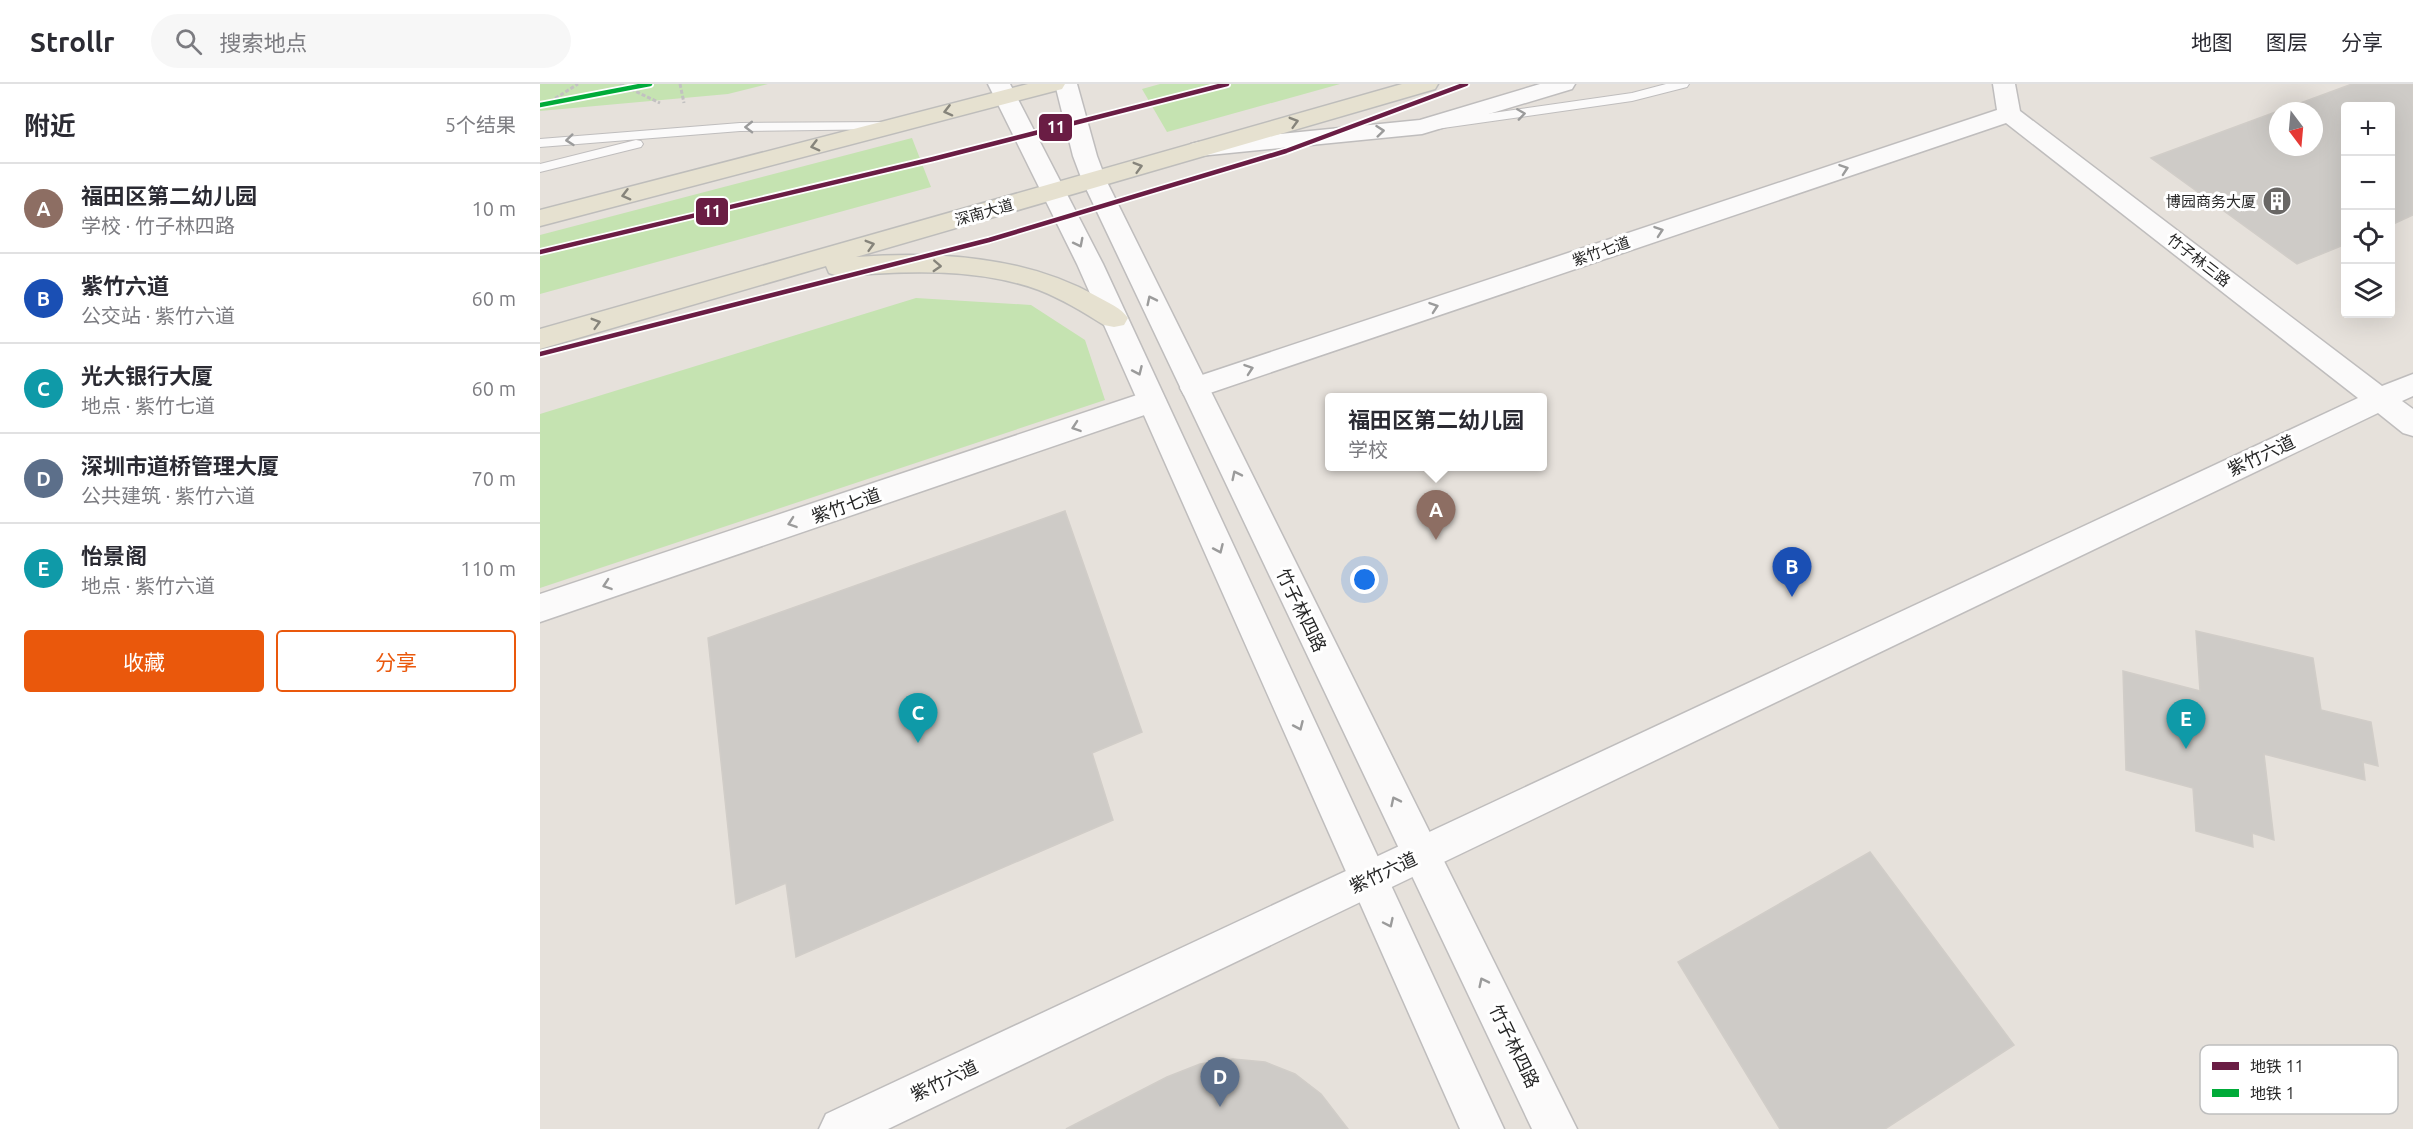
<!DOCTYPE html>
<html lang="zh">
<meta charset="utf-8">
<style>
:root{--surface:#fff;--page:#f7f7f7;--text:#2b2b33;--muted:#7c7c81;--line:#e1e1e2;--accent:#ea580c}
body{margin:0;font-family:Ubuntu,"Noto Sans SC",sans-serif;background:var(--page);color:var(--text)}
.controls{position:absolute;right:18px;top:18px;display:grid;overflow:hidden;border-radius:6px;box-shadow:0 6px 24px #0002}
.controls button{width:54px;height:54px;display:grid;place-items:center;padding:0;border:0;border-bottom:2px solid var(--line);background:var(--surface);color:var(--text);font:30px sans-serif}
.compass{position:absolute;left:1729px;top:18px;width:54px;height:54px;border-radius:50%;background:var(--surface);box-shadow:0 6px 24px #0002;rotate:164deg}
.you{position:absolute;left:825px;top:496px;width:21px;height:21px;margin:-15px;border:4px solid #fff;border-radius:50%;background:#1a73e8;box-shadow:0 0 0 9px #1a73e833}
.badge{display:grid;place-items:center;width:39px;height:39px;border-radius:50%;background:var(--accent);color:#fff;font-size:20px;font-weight:700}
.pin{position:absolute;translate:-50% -50px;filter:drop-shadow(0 2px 3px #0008)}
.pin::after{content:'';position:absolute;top:32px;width:21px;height:18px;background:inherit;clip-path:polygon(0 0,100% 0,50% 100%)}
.popup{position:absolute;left:785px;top:309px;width:222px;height:78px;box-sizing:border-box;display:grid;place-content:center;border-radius:6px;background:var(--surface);filter:drop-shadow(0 2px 4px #0005);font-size:20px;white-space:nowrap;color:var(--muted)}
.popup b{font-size:22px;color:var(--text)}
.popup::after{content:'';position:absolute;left:50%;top:100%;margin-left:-12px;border:12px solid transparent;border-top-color:var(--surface)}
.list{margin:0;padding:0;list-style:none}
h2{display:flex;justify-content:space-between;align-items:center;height:78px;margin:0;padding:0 24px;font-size:26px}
h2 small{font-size:20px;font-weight:400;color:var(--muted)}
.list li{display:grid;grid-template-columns:39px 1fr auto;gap:18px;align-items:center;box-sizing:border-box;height:90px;padding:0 24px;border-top:2px solid var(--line)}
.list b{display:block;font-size:22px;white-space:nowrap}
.list p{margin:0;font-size:20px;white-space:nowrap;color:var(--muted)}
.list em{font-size:20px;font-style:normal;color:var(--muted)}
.actions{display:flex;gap:12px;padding:18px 24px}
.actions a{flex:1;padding:14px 0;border:2px solid var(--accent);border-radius:6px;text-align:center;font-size:21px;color:var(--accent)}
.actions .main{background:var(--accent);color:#fff}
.icon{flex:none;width:33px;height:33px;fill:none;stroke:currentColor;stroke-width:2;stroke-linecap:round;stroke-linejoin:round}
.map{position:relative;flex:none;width:1873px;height:1045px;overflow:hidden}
header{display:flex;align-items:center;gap:36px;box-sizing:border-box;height:84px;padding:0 30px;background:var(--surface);border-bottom:2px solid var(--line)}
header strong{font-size:28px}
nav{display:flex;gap:33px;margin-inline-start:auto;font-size:21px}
.search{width:420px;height:54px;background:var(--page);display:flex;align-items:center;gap:15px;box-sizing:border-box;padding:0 21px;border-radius:33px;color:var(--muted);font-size:22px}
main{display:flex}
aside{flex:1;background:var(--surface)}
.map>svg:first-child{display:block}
.green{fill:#c5e3b1}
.building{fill:#cecbc7;stroke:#d1cdc8;stroke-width:1.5}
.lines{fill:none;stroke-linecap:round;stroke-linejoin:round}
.lane-casing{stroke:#bfbdbd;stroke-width:2}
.street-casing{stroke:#bfbdbd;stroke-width:3}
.secondary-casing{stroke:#bfbdbd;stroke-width:3}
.primary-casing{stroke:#bebdbb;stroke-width:3}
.path{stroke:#c2c1c1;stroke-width:3;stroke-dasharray:4 2;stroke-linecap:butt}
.lane{fill:#fbfafa;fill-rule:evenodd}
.street{fill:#fbfafa;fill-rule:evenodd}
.secondary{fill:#fbfafa;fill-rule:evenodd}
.primary{fill:#e6e1d0;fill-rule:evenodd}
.metro-1-casing{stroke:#fff;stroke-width:8}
.metro-2-casing{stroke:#fff;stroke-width:8}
.metro-1{stroke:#6a1d44;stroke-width:4.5}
.metro-2{stroke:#00ab39;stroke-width:4.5}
.oneway{stroke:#86847b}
.oneway2{stroke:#9b9b9b}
.labels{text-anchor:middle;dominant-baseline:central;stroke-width:6;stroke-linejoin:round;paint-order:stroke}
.far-poi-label{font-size:15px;fill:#262626;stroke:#fff;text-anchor:end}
.far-street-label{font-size:15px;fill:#262626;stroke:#fff}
.street-label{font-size:18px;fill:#262626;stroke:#fff}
.key{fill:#fff;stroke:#bebebe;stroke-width:1.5}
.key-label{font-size:16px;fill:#262626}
.line-badge{stroke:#fff;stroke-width:2}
.badge-label{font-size:16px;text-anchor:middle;font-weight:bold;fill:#fff}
</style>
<header>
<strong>Strollr</strong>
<div class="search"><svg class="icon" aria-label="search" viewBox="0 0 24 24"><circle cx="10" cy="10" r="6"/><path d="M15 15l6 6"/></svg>搜索地点</div>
<nav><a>地图</a><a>图层</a><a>分享</a></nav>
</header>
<main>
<aside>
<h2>附近<small>5个结果</small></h2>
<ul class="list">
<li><span class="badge" style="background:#8d6e63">A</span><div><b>福田区第二幼儿园</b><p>学校 · 竹子林四路</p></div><em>10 m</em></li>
<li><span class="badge" style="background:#1a4fb4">B</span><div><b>紫竹六道</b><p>公交站 · 紫竹六道</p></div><em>60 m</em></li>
<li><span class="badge" style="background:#0f9aa8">C</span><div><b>光大银行大厦</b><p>地点 · 紫竹七道</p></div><em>60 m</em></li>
<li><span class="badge" style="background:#5c6f8a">D</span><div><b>深圳市道桥管理大厦</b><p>公共建筑 · 紫竹六道</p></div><em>70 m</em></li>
<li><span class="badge" style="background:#0f9aa8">E</span><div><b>怡景阁</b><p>地点 · 紫竹六道</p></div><em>110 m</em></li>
</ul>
<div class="actions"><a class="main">收藏</a><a>分享</a></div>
</aside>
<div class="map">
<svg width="1873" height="1045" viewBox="0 0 1873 1045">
<rect width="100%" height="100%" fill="#e6e1db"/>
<path class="green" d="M0,0h228l-40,10 -188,17z
M620,0h180l-173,48 -25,-43z
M372,54l19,49 -391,107v-59z
M376,214l115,7 54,35 20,60 -565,188v-174z"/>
<path class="building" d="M1812,0h61v131l-22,10v-119h-45v138l-49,20 -146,-106 127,-47v36h36v-36h-35z
M525,427l77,221 -50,21 21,67 -317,137 -10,-74 -50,21 -28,-266z
M1656,547l117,27 8,52 50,12 7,44 -15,-4 2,18 -101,-26 10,86 -22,-7 1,14 -57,-16 -3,-43 -67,-18 -3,-99 77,20z
M1330,768l144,193 -129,84h-105l-102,-167z
M693,975l32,3 30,12 26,20 27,35h-282l101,-52 33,-13z"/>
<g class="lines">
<g class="lane-casing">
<path id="lane" d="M1126,0h23l-2,3 -55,14 -196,28 -7,-4 7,-4 196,-28z
M351,38l5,1 2,3 -2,3 -156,2 -200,16v-8l200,-16z
M96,56l5,1 2,3 -2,3 -101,25v-8z"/>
</g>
<g class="street-casing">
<path id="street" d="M1453,0h22l5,27 362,275 31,-12v22l-11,5 11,8v27l-10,-3 -25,-20 -1490,716h-69l7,-15 1532,-716 -352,-275 -802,272 -10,3 -10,-3 -4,-7 4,-7 813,-271z
M612,306l10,3 4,8 -4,8 -622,213v-28z"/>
</g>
<g class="secondary-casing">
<path id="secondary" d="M448,0h22l93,180 401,865h-44l-383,-865z
M515,0h22l20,72 9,24 471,949h-45l-450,-949 -9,-24z
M1000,0h35l-3,5 -150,45 -223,22 -8,-2 -4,-5 4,-5 8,-2 221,-22z"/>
</g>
<g class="primary-casing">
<path id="primary" d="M488,0h37l-3,5 -522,137v-16z
M862,0h36l-3,5 -579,168c82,-6 169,-1 242,40 11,6 23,11 30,21l-4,7 -10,2 -10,-2c-21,-13 -42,-26 -65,-35 -63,-23 -135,-19 -201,-14l-9,-3 -3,-7 -286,83v-20z"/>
</g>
<path class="path" d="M80,0l40,19
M140,0l4,19
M0,24l38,-24"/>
<use href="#lane" class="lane"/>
<use href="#street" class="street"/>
<use href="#secondary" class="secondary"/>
<use href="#primary" class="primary"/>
<g class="metro-1-casing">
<path id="metro-1" d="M0,168l393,-93 294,-75
M0,270l449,-114 297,-89 180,-67"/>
</g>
<g class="metro-2-casing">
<path id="metro-2" d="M0,21l110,-21"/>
</g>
<use href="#metro-1" class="metro-1"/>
<use href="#metro-2" class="metro-2"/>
</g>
<defs><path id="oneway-chevron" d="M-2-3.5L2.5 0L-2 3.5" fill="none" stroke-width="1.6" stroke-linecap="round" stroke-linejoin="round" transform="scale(1.5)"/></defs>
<g class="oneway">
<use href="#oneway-chevron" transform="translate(408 27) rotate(166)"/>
<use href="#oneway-chevron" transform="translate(754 38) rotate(-16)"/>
<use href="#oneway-chevron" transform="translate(275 62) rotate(165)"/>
<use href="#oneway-chevron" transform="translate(598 83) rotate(-16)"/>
<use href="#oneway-chevron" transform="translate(86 111) rotate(165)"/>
<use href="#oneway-chevron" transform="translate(330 161) rotate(-16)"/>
<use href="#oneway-chevron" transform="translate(397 182) rotate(3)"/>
<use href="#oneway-chevron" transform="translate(56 239) rotate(-16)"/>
</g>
<g class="oneway2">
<use href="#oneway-chevron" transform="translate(981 30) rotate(-8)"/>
<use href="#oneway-chevron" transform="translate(209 43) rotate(179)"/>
<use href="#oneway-chevron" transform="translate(840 47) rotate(-6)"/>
<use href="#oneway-chevron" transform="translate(30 56) rotate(174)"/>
<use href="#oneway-chevron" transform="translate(1304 85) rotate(-19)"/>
<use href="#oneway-chevron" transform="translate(1119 147) rotate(-19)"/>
<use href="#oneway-chevron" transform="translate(539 159) rotate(63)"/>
<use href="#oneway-chevron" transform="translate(611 216) rotate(-116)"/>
<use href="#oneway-chevron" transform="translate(894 223) rotate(-19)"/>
<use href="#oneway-chevron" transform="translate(709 285) rotate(-19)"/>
<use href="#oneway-chevron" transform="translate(598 287) rotate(66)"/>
<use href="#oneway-chevron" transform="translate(536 343) rotate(161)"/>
<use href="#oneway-chevron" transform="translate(696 391) rotate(-116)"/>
<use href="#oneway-chevron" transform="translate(252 439) rotate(161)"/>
<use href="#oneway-chevron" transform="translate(679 465) rotate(66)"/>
<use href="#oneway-chevron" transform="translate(67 501) rotate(161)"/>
<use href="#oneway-chevron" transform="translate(759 642) rotate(66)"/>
<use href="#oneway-chevron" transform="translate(855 717) rotate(-116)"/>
<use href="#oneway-chevron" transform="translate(849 839) rotate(65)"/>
<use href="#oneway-chevron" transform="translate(943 898) rotate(-116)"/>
</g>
<defs>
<g id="building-disc" transform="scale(1.5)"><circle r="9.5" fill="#696765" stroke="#fff"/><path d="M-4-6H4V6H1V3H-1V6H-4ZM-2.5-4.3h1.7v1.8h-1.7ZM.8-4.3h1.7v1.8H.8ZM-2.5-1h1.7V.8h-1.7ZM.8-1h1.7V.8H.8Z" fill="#fff"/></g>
</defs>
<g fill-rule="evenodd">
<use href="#building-disc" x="1737" y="117"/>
</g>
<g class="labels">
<g class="far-poi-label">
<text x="1716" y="117">博园商务大厦</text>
</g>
<g class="far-street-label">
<text transform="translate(444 128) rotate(-16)">深南大道</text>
<text transform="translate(1061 167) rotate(-19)">紫竹七道</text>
<text transform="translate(1659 176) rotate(38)">竹子林三路</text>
</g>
<g class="street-label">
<text transform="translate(1721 371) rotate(-25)">紫竹六道</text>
<text transform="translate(306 421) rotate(-19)">紫竹七道</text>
<text transform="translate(762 526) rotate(64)">竹子林四路</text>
<text transform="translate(843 788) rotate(-25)">紫竹六道</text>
<text transform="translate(975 962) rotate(64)">竹子林四路</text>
<text transform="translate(404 996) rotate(-25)">紫竹六道</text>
</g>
</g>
<rect x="1660" y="961" width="198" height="69" rx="9" class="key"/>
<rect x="1672" y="978" width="27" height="8" fill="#6a1d44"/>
<rect x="1672" y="1005" width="27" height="8" fill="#00ab39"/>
<g class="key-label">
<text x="1710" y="988">地铁 11</text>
<text x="1710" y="1015">地铁 1</text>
</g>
<g class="line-badge">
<rect x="498" y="29" width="35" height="29" rx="6" fill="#6a1d44"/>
<rect x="155" y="113" width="34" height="29" rx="6" fill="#6a1d44"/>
</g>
<g class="badge-label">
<text x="516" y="49">11</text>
<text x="172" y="133">11</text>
</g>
</svg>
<div class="controls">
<button>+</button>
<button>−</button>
<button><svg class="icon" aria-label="locate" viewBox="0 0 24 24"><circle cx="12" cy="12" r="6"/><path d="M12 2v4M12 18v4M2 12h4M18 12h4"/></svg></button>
<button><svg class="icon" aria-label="layers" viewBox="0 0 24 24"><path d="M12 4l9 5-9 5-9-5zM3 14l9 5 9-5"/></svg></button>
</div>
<svg class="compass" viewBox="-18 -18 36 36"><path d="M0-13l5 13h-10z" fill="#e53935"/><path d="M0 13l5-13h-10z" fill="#7c7c81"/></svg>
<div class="you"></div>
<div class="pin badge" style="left:896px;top:456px;background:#8d6e63">A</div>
<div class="popup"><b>福田区第二幼儿园</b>学校</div>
<div class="pin badge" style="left:1252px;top:513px;background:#1a4fb4">B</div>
<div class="pin badge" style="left:378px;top:659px;background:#0f9aa8">C</div>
<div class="pin badge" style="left:680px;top:1023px;background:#5c6f8a">D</div>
<div class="pin badge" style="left:1646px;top:665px;background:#0f9aa8">E</div>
</div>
</main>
